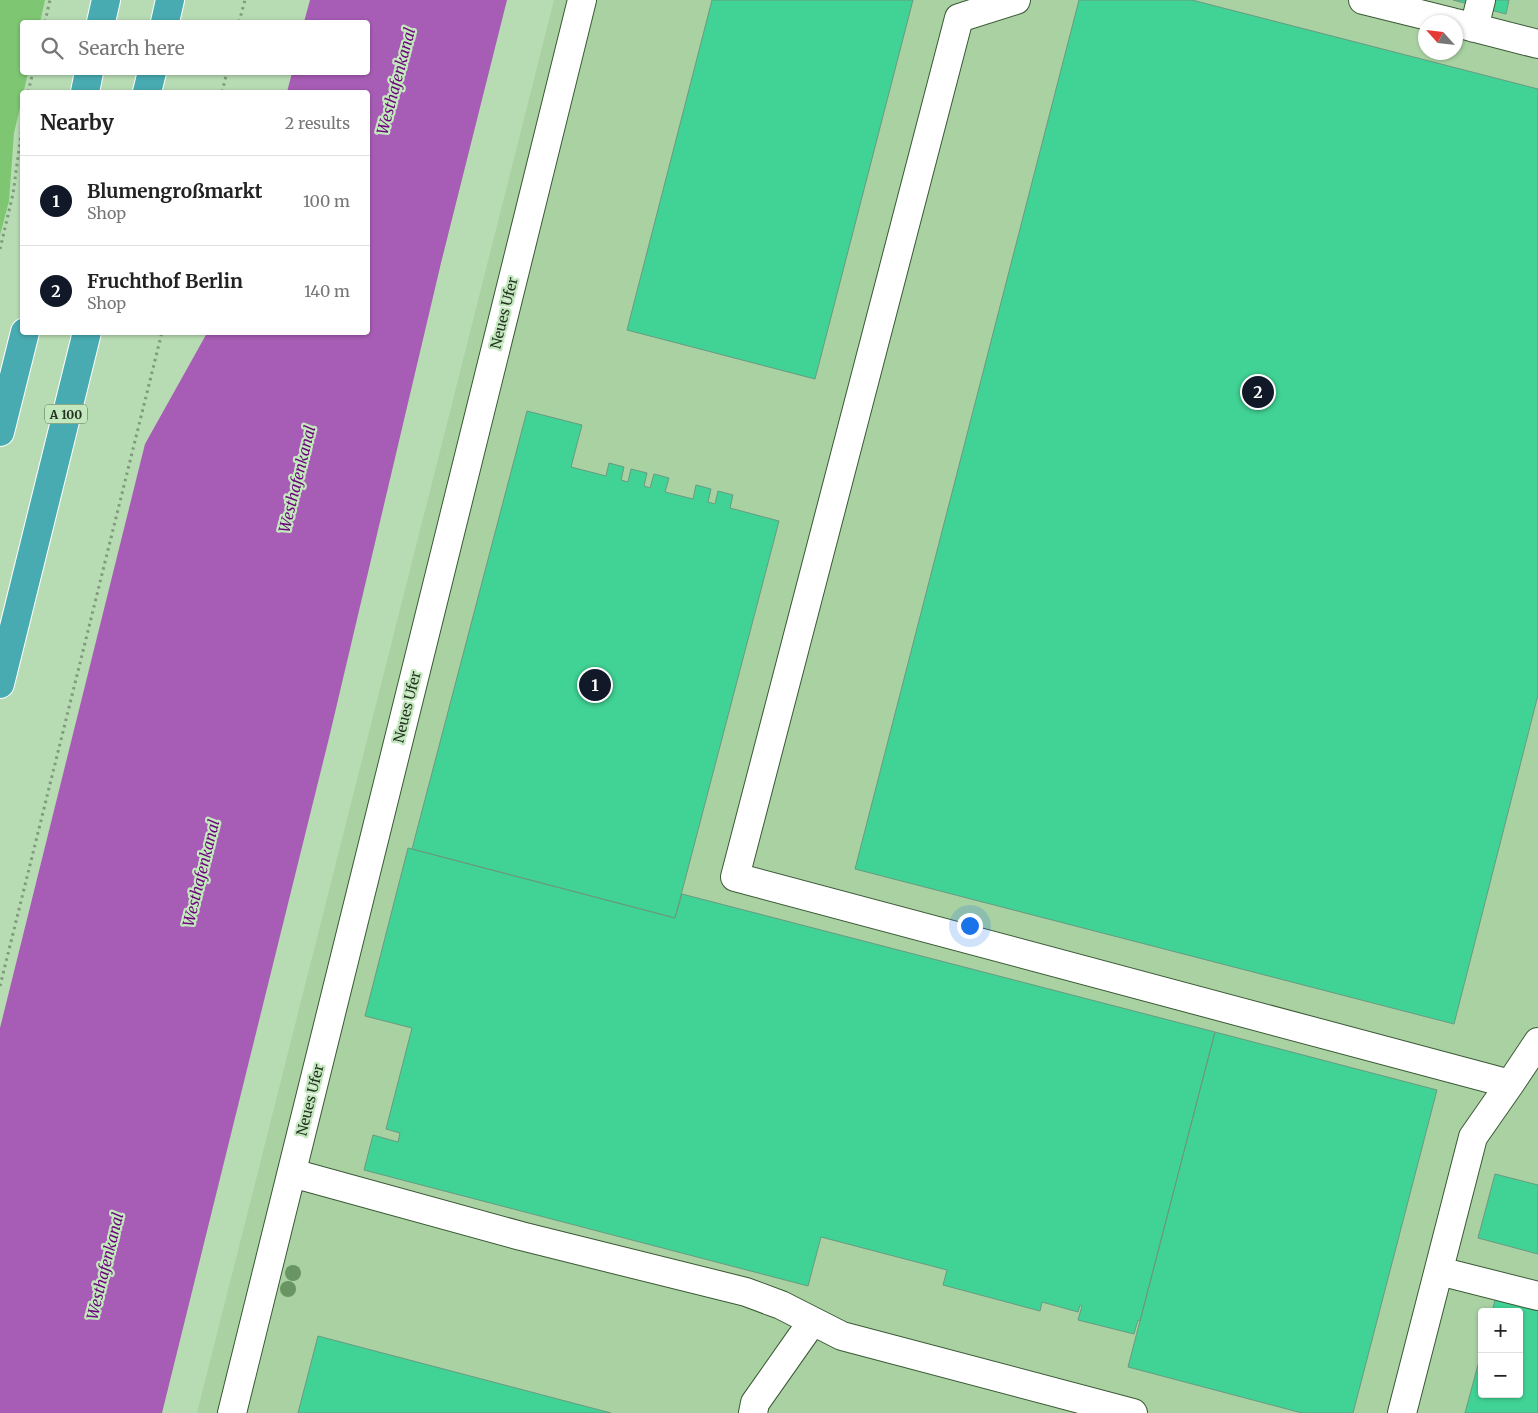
<!DOCTYPE html>
<meta charset="utf-8">
<style>
:root{--surface:#fff;--page:#f6f6f6;--text:#222;--muted:#767676;--line:#e0e0e0;--accent:#111827}
body{margin:0;font-family:Merriweather,serif;background:var(--page);color:var(--text)}
.controls{position:absolute;right:15px;bottom:15px;display:grid;overflow:hidden;border-radius:5px;box-shadow:0 1px 4px #0004}
.controls button{width:45px;height:45px;display:grid;place-items:center;padding:0;border:0;border-bottom:1px solid var(--line);background:var(--surface);color:var(--text);font:25px sans-serif}
.compass{position:absolute;left:1418px;top:15px;width:45px;height:45px;border-radius:50%;background:var(--surface);box-shadow:0 1px 4px #0004;rotate:297deg}
.you{position:absolute;left:969px;top:925px;width:18px;height:18px;margin:-12px;border:4px solid #fff;border-radius:50%;background:#1a73e8;box-shadow:0 0 0 8px #1a73e833}
.badge{display:grid;place-items:center;width:32px;height:32px;border-radius:50%;background:var(--accent);color:#fff;font-size:16px;font-weight:700}
.pin{position:absolute;translate:-50% -50%;border:2px solid #fff;box-shadow:0 1px 5px #0006}
.list{margin:0;padding:0;list-style:none}
h2{display:flex;justify-content:space-between;align-items:center;height:65px;margin:0;padding:0 20px;font-size:21px}
h2 small{font-size:16px;font-weight:400;color:var(--muted)}
.list li{display:grid;grid-template-columns:32px 1fr auto;gap:15px;align-items:center;box-sizing:border-box;height:90px;padding:0 20px;border-top:1px solid var(--line)}
.list b{display:block;font-size:19px;white-space:nowrap}
.list p{margin:0;font-size:16px;white-space:nowrap;color:var(--muted)}
.list em{font-size:16px;font-style:normal;color:var(--muted)}
.icon{flex:none;width:28px;height:28px;fill:none;stroke:currentColor;stroke-width:2;stroke-linecap:round;stroke-linejoin:round}
.map{position:relative;flex:none;width:1538px;height:1413px;overflow:hidden}
.search{position:absolute;background:var(--surface);box-shadow:0 1px 4px #0004;left:20px;top:20px;width:350px;height:55px;display:flex;align-items:center;gap:12px;box-sizing:border-box;padding:0 18px;border-radius:5px;color:var(--muted);font-size:19px}
.panel{position:absolute;background:var(--surface);box-shadow:0 1px 4px #0004;left:20px;top:90px;width:350px;height:245px;border-radius:5px}
.map>svg:first-child{display:block}
.built{fill:#a9d1a2;fill-rule:evenodd}
.green{fill:#7ec672}
.water{fill:#a75db5}
.building{fill:#41d295;stroke:#689b81}
.lines{fill:none;stroke-linecap:round;stroke-linejoin:round}
.minor-casing{stroke:#3a5935;stroke-width:30}
.highway-casing{stroke:#fff;stroke-width:30}
.path{stroke:#7e9a7a;stroke-width:3;stroke-dasharray:2.5 4;stroke-linecap:butt}
.minor{stroke:#fff;stroke-width:28}
.highway{stroke:#47abb1;stroke-width:28}
.tree{fill:#689561}
.labels{text-anchor:middle;dominant-baseline:central;stroke-width:4.5;stroke-linejoin:round;paint-order:stroke}
.shield{fill:#c4e8be;stroke:#536850;stroke-width:1}
.shield-label{font-size:12px;font-weight:bold;fill:#233121}
.street-label{font-size:14px;fill:#233121;stroke:#c4e8be}
.water-label{font-size:15px;font-style:italic;fill:#6b027b;stroke:#c4e8be}
</style>
<div class="map">
<svg width="1538" height="1413" viewBox="0 0 1538 1413">
<rect width="100%" height="100%" fill="#b7dbb2"/>
<path class="built" d="M554,0h984v1413h-1341zM1426,22h30v30h-30zM1482,1312h37v82h-37z"/>
<path class="green" d="M0,0h45l-5,22h-18v50l6,1 -14,60 -5,68 -9,34z"/>
<path class="water" d="M310,0h197l-66,263 -112,475 -167,675h-162v-385l145,-584 62,-111 161,-1v-240h-81l5,-19 76,-1v-50h-64z"/>
<path class="building" d="M712,0h201l-98,379 -188,-49z
M1079,0h113l346,89v606l-84,329 -599,-155z
M1453,0h56l-3,14z
M527,411l55,14 -11,42 35,9 3,-13 15,4 -3,13 7,2 3,-13 16,4 -3,13 6,2 4,-14 15,4 -4,14 28,7 3,-14 15,4 -3,13 7,2 3,-13 15,4 -3,13 49,13 -104,397 -263,-69z
M408,848l267,70 7,-24 533,138 -75,289 -2,-1 -4,14 -56,-14 4,-14 -2,-1 -2,7 -36,-10 -2,9 -97,-26 4,-15 -126,-33 -13,49 -444,-116 9,-35 25,7 2,-9 -14,-4 26,-101 -47,-12z
M1215,1032l222,58 -84,323h-51l-174,-46z
M1495,1174l43,11v69l-60,-16z
M1495,1300l43,11v102h-73l17,-63v44h37v-82h-27z
M318,1336l293,77h-313z"/>
<g class="lines">
<g class="minor-casing">
<path id="minor" d="M1016,0l-57,18 -224,859 775,207 28,-42
M1363,0l89,22
M1456,23l82,21
M1474,28l7,-28
M292,1173l229,63 225,56 35,13 61,31 291,77
M1439,1271l99,25
M232,1413l350,-1413
M753,1413l2,-10 57,-81
M1402,1413l71,-276 37,-53"/>
</g>
<g class="highway-casing">
<path id="highway" d="M101,22l5,-22
M165,22l5,-22
M85,92l4,-20
M147,92l5,-20
M0,432l25,-100
M0,684l87,-352"/>
</g>
<path class="path" d="M45,22l5,-22
M239,22l6,-22
M28,92l5,-20
M222,92l5,-20
M0,249l13,-55 9,-67
M0,986l162,-654"/>
<use href="#minor" class="minor"/>
<use href="#highway" class="highway"/>
</g>
<g class="tree">
<circle cx="293" cy="1273" r="8"/>
<circle cx="288" cy="1289" r="8"/>
</g>
<g class="labels">
<rect class="shield" x="45" y="404.5" width="42" height="19" rx="4"/>
<g class="shield-label">
<text x="66" y="414">A 100</text>
</g>
<g class="street-label">
<text transform="translate(504 313) rotate(-76)">Neues Ufer</text>
<text transform="translate(407 707) rotate(-76)">Neues Ufer</text>
<text transform="translate(310 1100) rotate(-76)">Neues Ufer</text>
</g>
<g class="water-label">
<text transform="translate(396 81) rotate(-75)">Westhafenkanal</text>
<text transform="translate(297 479) rotate(-76)">Westhafenkanal</text>
<text transform="translate(201 873) rotate(-76)">Westhafenkanal</text>
<text transform="translate(105 1266) rotate(-76)">Westhafenkanal</text>
</g>
</g>
</svg>
<div class="controls">
<button>+</button>
<button>−</button>
</div>
<svg class="compass" viewBox="-18 -18 36 36"><path d="M0-13l5 13h-10z" fill="#e53935"/><path d="M0 13l5-13h-10z" fill="#767676"/></svg>
<div class="you"></div>
<div class="pin badge" style="left:595px;top:685px">1</div>
<div class="pin badge" style="left:1258px;top:392px">2</div>
<div class="search"><svg class="icon" aria-label="search" viewBox="0 0 24 24"><circle cx="10" cy="10" r="6"/><path d="M15 15l6 6"/></svg>Search here</div>
<section class="panel">
<h2>Nearby<small>2 results</small></h2>
<ul class="list">
<li><span class="badge">1</span><div><b>Blumengroßmarkt</b><p>Shop</p></div><em>100 m</em></li>
<li><span class="badge">2</span><div><b>Fruchthof Berlin</b><p>Shop</p></div><em>140 m</em></li>
</ul>
</section>
</div>
